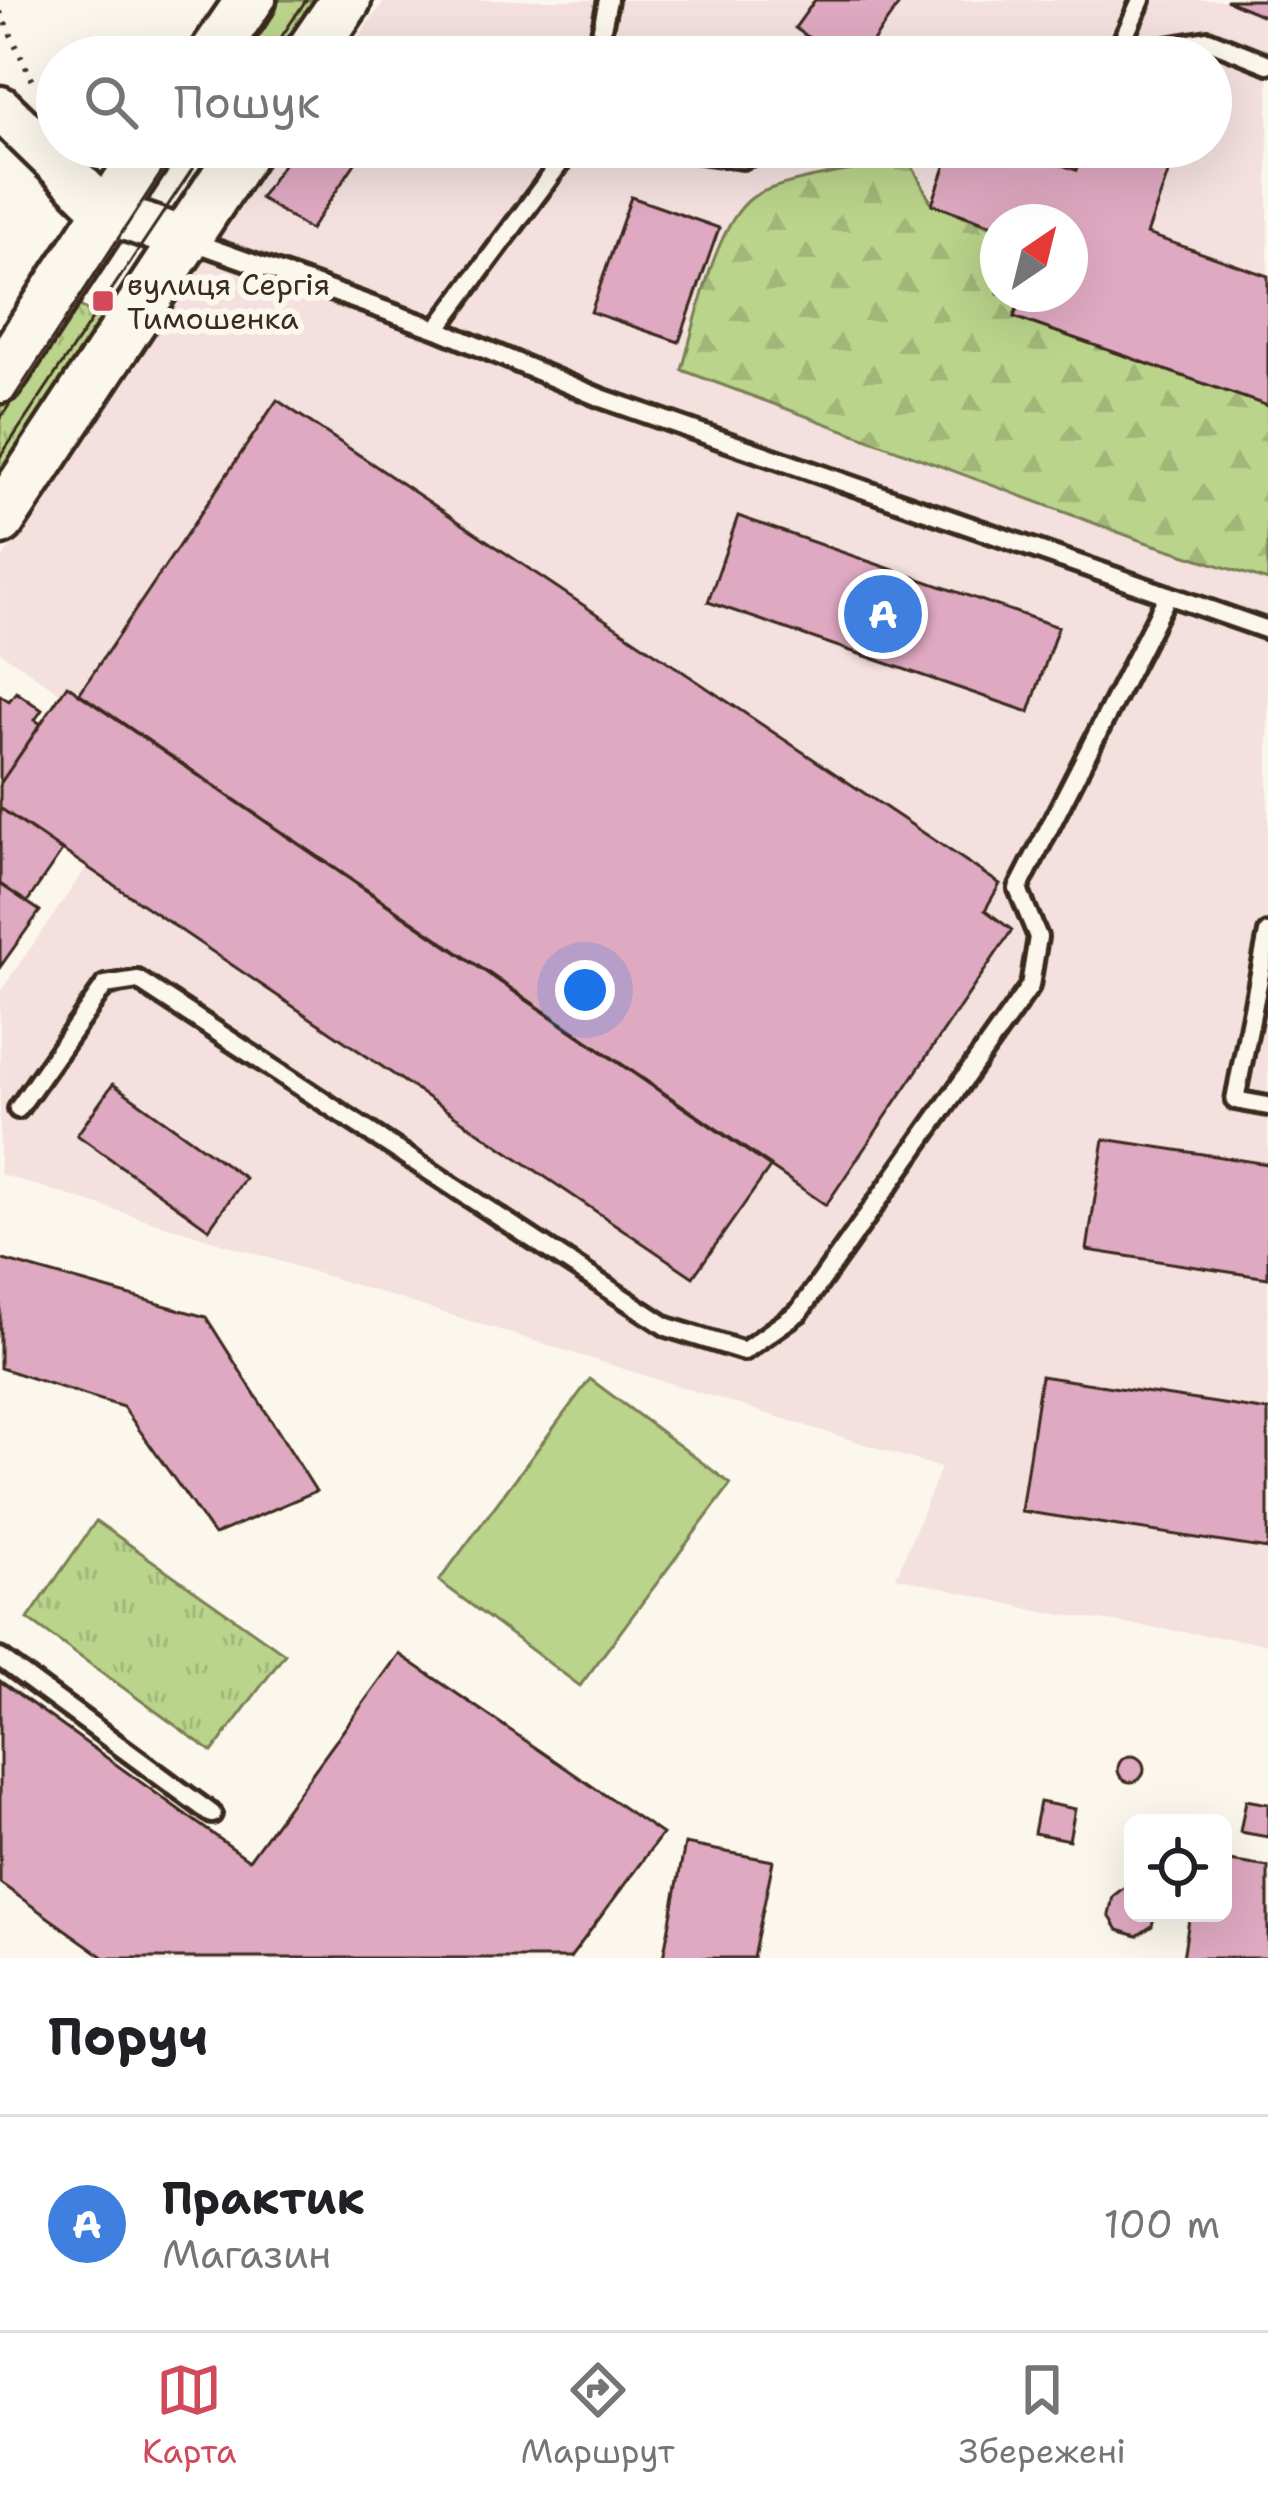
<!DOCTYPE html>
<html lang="uk">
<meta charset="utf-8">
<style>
:root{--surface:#fff;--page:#f2f2f2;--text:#202124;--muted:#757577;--line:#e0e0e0;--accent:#d1495b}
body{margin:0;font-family:"Shantell Sans",sans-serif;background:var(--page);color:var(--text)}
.controls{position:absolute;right:36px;bottom:36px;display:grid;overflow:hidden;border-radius:18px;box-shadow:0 12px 48px #0002}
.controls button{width:108px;height:108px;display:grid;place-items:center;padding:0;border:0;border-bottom:3px solid var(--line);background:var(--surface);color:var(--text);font:60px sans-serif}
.compass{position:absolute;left:980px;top:204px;width:108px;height:108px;border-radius:50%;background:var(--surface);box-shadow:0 12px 48px #0002;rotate:35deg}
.you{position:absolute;left:585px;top:990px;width:42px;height:42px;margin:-30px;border:9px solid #fff;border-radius:50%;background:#1a73e8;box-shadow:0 0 0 18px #1a73e833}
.badge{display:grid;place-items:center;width:78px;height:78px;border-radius:50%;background:var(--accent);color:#fff;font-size:39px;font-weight:700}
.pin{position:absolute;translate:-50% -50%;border:6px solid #fff;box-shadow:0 3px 12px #0006}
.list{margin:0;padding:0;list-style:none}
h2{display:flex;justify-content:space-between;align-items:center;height:156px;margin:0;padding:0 48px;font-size:51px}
h2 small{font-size:39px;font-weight:400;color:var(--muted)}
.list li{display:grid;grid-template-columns:78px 1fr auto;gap:36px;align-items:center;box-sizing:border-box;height:216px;padding:0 48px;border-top:3px solid var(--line)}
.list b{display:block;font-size:45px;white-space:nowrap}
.list p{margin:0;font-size:39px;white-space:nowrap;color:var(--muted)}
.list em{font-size:39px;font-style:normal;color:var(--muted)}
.icon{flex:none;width:66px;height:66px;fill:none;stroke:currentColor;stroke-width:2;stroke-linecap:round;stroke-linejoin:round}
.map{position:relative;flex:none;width:1268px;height:1958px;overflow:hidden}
.search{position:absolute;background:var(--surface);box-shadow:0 12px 48px #0002;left:36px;right:36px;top:36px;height:132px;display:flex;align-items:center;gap:30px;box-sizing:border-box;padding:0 42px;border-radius:66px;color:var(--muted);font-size:45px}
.sheet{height:372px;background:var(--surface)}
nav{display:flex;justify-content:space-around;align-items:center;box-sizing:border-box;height:168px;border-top:3px solid var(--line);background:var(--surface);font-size:33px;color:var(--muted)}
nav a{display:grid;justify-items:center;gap:6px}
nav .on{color:var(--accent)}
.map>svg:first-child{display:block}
.built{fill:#f3e0df;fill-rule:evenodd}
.grass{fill:url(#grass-tufts);stroke:#7a7f54;stroke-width:3}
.forest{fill:url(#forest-firs);stroke:#7a7f54;stroke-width:3}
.green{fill:#bad48b;stroke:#7a7f54;stroke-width:3}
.building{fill:#dfa9c1;stroke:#3b2a1e;stroke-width:3}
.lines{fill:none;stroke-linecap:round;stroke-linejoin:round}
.service-casing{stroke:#3b2a1e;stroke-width:26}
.tertiary-casing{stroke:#3b2a1e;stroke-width:51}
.secondary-casing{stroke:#3b2a1e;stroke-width:57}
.path{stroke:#3b2a1e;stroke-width:6;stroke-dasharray:3 9;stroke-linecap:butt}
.service{stroke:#fbf7ec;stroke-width:16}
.tertiary{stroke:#fbf7ec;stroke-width:42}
.secondary{stroke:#fbf7ec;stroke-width:48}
.tram{stroke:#3b2a1e;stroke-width:3}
.poi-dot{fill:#d1495b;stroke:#fbf7ec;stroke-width:4.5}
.labels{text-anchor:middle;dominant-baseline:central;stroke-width:12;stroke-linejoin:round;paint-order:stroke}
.poi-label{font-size:30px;fill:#3b2a1e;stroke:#fbf7ec;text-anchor:start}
</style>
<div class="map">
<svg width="1268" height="1958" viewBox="0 0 1268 1958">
<defs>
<pattern id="grass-tufts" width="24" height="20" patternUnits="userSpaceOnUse" patternTransform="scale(3)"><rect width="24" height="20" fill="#bad48b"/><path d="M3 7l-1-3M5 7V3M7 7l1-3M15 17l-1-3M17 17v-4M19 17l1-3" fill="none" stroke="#a1b678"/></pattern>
<pattern id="forest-firs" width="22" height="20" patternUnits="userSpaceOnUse" patternTransform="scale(3)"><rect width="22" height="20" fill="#bad48b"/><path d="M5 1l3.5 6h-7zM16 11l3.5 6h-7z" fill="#a1b678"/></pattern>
</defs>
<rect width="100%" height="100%" fill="#fbf7ec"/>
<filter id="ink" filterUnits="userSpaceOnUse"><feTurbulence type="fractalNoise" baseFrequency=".00833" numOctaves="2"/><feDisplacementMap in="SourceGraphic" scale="24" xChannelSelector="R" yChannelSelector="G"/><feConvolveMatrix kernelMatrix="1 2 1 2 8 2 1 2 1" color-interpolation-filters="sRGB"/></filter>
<g filter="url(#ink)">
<path class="built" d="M385,0h883v1644l-225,-32 -147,-35 45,-109 -941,-294v-182l161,-232 -161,-108v-90l280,-415h931v-90h-867zM998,222h72v72h-72z"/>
<path class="grass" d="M265,0h51l-39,57h-51z
M66,296l36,25 -102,155v-78z
M96,1521l189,133 -73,98 -184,-133z"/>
<path class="forest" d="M910,162l22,42 66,25v65h24l-8,23 254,89v175l-126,-40 -460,-171c13,-44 32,-146 71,-173 26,-18 123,-31 157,-35z"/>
<path class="green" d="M590,1379l141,105 -151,202 -141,-105z"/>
<path class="building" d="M815,0h87l-40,57h-26l-41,-29z
M1226,0h42v18z
M295,147h71l-56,83 -50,-32z
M952,147h61l63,23 8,-23h46l42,15 -25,72 121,42v130l-254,-89 8,-23h48v-72h-72v5l-66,-23z
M631,197l88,31 -40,114 -88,-30z
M277,400l723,484 -15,26 27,20 -186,275 -747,-511z
M738,516l320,111 -29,85 -321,-110z
M67,685l704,481 -78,111 -693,-469v-24z
M16,692l26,18 -7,10 6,4 -41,60v-89l9,6z
M0,808l62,43 -35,51 -27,-18z
M0,884l40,27 -40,56z
M113,1084l132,94 -36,51 -132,-94z
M1104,1139l164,25v114l-181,-28z
M0,1259l206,58 110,174 -102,44 -91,-128 -123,-39z
M1041,1376l227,35v138l-247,-38z
M399,1654l263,180 -92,124h-465l-105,-75v-202l249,179z
M1118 1769a13 13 0 1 1 26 0a13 13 0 1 1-26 0Z
M1246,1800l22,4v33l-28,-5z
M1040,1802l35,7 -6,31 -35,-7z
M685,1844l88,17 -20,97h-90z
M1223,1860l45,7v91h-85l7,-45h33z
M1127,1885l6,1v27h22l-3,13 -15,10 -19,-6 -9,-15 4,-19z"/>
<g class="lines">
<g class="service-casing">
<path id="service" d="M1116,55l25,-55
M596,57l12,-57
M1106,57l102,-17 60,24
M657,147l85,12 32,-12
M191,241l246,88 164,69 667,232
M437,329l135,-182
M1268,933l-33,167 33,6
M18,1109l87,-124 33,-5 529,347 77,24 55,-39 231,-326 8,-49 -20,-48 150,-294
M0,1658l212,156"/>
</g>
<g class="tertiary-casing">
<path id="tertiary" d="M0,108l107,104 77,27"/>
</g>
<g class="secondary-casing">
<path id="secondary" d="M212,57l39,-57
M307,57l39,-57
M0,378l151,-231
M0,520l246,-373"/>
</g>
<path class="path" d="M0,12l36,76"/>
<use href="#service" class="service"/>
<use href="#tertiary" class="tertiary"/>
<use href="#secondary" class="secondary"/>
<path class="tram" d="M240,57l39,-57
M268,57l38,-57
M0,419l178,-272
M0,457l207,-310"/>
</g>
</g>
<rect class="poi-dot" x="91" y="289" width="24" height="24" rx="6"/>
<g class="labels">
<g class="poi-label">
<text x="127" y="284">вулиця Сергія<tspan x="127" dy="34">Тимошенка</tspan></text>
</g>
</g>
</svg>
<div class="controls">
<button><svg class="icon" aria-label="locate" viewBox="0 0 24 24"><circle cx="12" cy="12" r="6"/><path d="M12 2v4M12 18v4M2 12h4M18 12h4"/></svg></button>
</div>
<svg class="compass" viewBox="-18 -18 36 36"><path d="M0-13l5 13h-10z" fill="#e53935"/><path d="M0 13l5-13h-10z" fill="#757577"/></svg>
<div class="you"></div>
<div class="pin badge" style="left:883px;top:614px;background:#3f7fe0">A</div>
<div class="search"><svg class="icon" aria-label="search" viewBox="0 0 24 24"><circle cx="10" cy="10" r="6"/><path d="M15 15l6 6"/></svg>Пошук</div>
</div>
<section class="sheet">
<h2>Поруч<small></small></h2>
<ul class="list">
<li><span class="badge" style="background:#3f7fe0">A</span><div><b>Практик</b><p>Магазин</p></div><em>100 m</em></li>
</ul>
</section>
<nav>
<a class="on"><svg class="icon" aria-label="map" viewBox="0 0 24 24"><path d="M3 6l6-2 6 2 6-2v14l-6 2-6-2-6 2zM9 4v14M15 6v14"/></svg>Карта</a>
<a><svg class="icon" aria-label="directions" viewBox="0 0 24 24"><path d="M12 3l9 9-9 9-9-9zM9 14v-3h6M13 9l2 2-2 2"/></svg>Маршрут</a>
<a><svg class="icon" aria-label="saved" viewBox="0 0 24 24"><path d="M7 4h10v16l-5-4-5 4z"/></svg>Збережені</a>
</nav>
